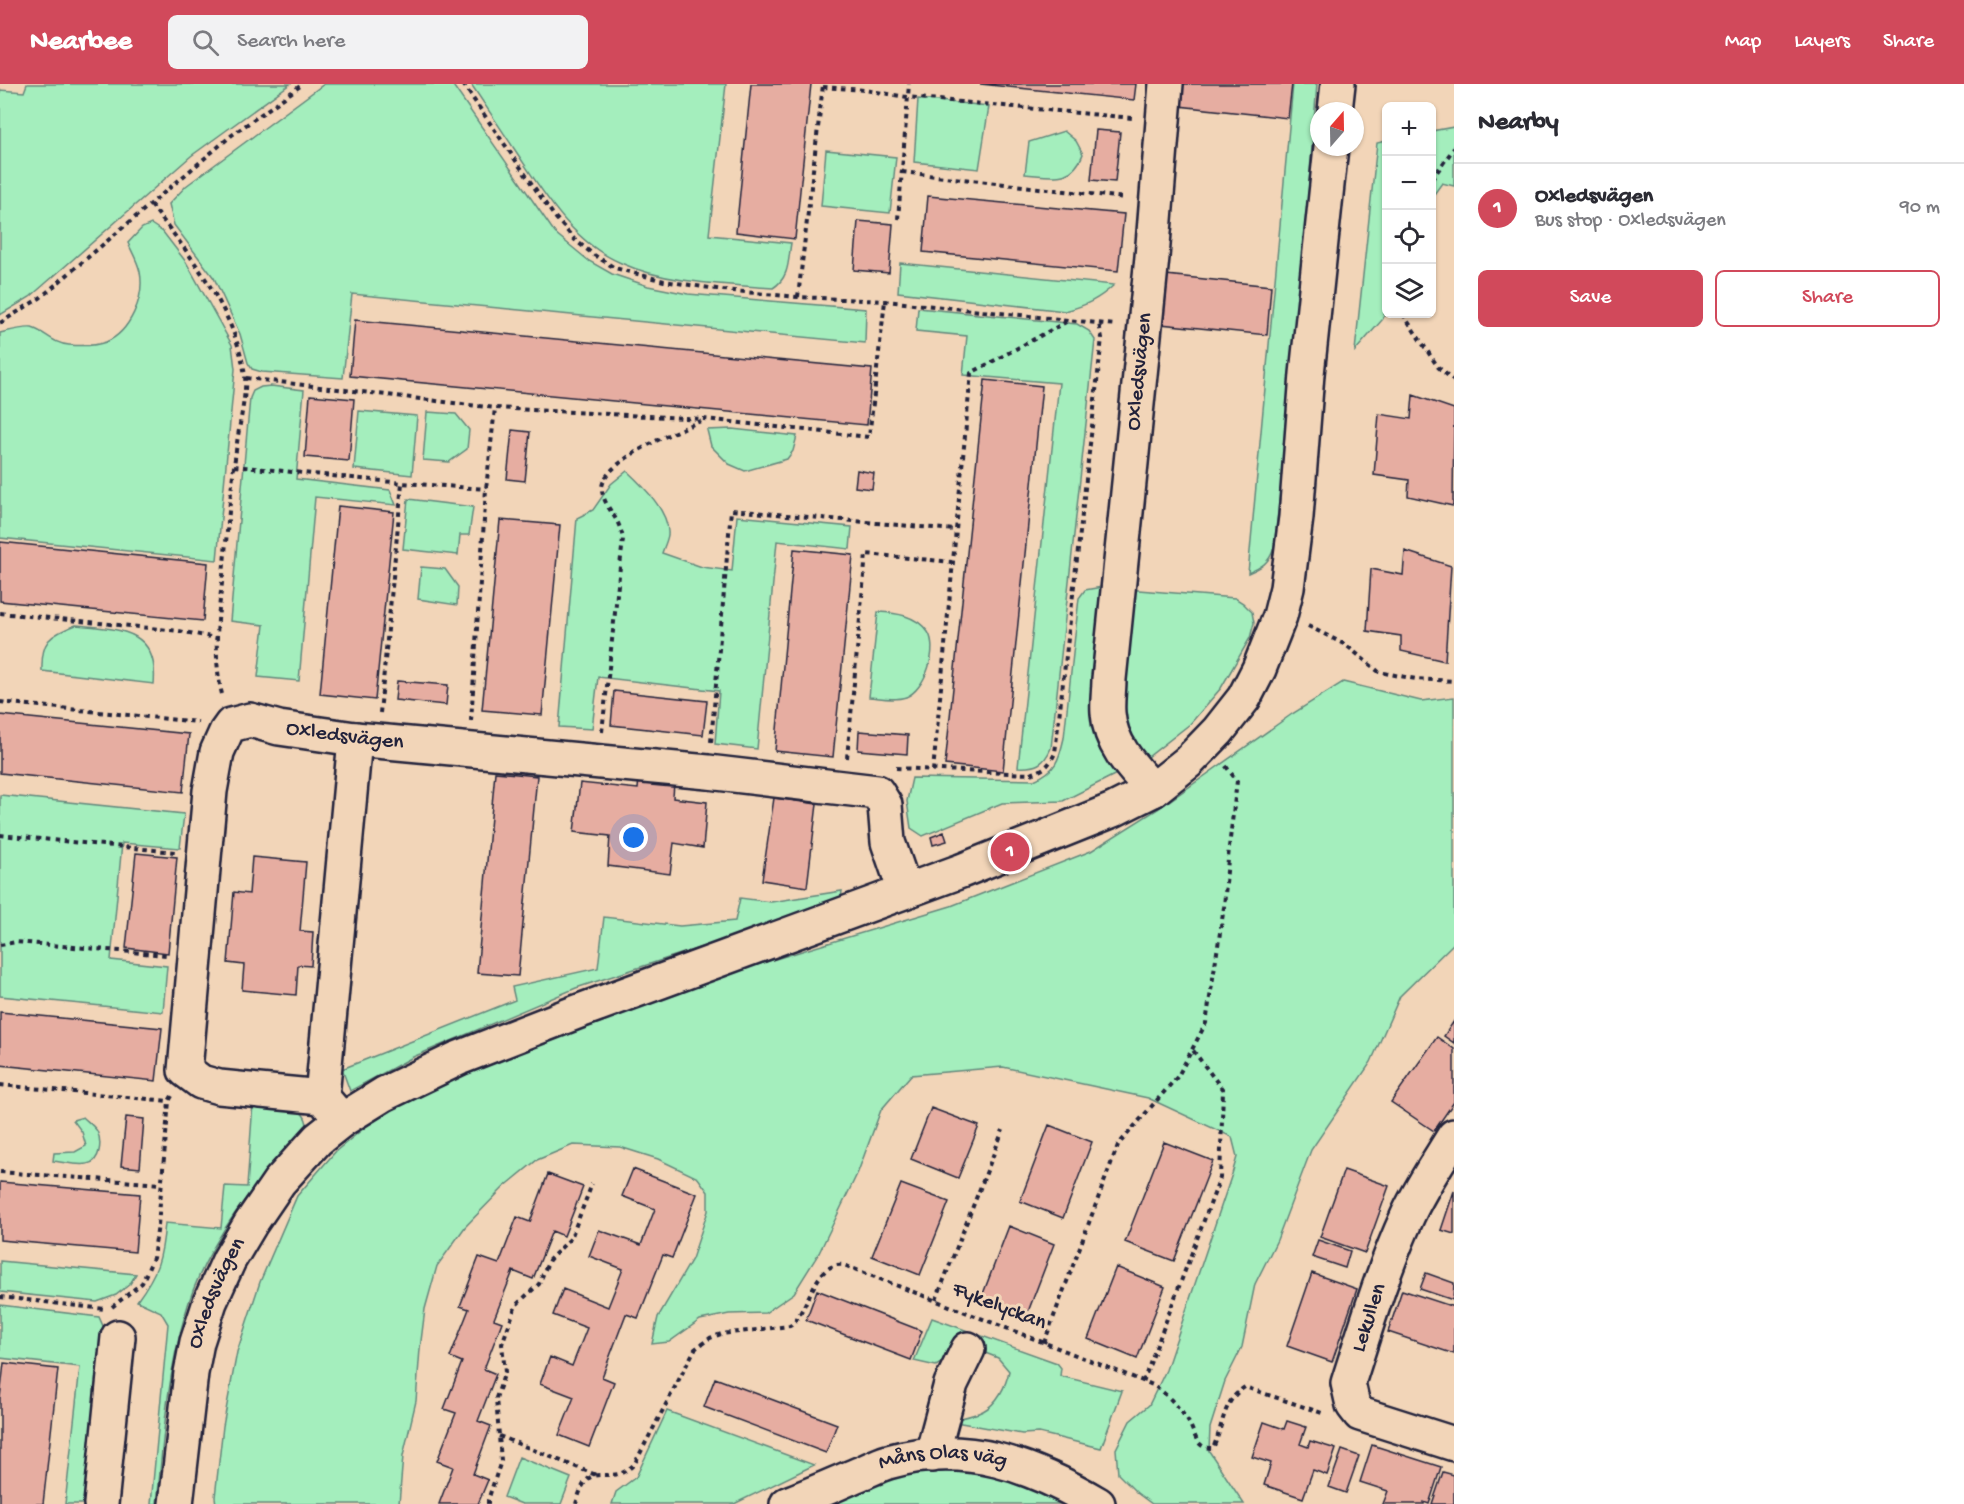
<!DOCTYPE html>
<meta charset="utf-8">
<style>
:root{--surface:#fff;--page:#f2f2f3;--text:#2b2b33;--muted:#7c7c81;--line:#e1e1e2;--accent:#d1495b}
body{margin:0;font-family:"Gochi Hand",sans-serif;background:var(--page);color:var(--text)}
.controls{position:absolute;right:18px;top:18px;display:grid;overflow:hidden;border-radius:9px;box-shadow:0 2px 4px #0004}
.controls button{width:54px;height:54px;display:grid;place-items:center;padding:0;border:0;border-bottom:2px solid var(--line);background:var(--surface);color:var(--text);font:30px sans-serif}
.compass{position:absolute;left:1310px;top:18px;width:54px;height:54px;border-radius:50%;background:var(--surface);box-shadow:0 2px 4px #0004;rotate:20deg}
.you{position:absolute;left:634px;top:754px;width:21px;height:21px;margin:-15px;border:4px solid #fff;border-radius:50%;background:#1a73e8;box-shadow:0 0 0 9px #1a73e833}
.badge{display:grid;place-items:center;width:39px;height:39px;border-radius:50%;background:var(--accent);color:#fff;font-size:20px;font-weight:700}
.pin{position:absolute;translate:-50% -50%;border:3px solid #fff;box-shadow:0 2px 6px #0006}
.list{margin:0;padding:0;list-style:none}
h2{display:flex;justify-content:space-between;align-items:center;height:78px;margin:0;padding:0 24px;font-size:26px}
h2 small{font-size:20px;font-weight:400;color:var(--muted)}
.list li{display:grid;grid-template-columns:39px 1fr auto;gap:18px;align-items:center;box-sizing:border-box;height:90px;padding:0 24px;border-top:2px solid var(--line)}
.list b{display:block;font-size:22px;white-space:nowrap}
.list p{margin:0;font-size:20px;white-space:nowrap;color:var(--muted)}
.list em{font-size:20px;font-style:normal;color:var(--muted)}
.actions{display:flex;gap:12px;padding:18px 24px}
.actions a{flex:1;padding:14px 0;border:2px solid var(--accent);border-radius:9px;text-align:center;font-size:21px;color:var(--accent)}
.actions .main{background:var(--accent);color:#fff}
.icon{flex:none;width:33px;height:33px;fill:none;stroke:currentColor;stroke-width:2;stroke-linecap:round;stroke-linejoin:round}
.map{position:relative;flex:none;width:1454px;height:1420px;overflow:hidden}
header{display:flex;align-items:center;gap:36px;box-sizing:border-box;height:84px;padding:0 30px;background:var(--accent);color:#fff}
header strong{font-size:28px}
nav{display:flex;gap:33px;margin-inline-start:auto;font-size:21px}
.search{width:420px;height:54px;background:var(--page);display:flex;align-items:center;gap:15px;box-sizing:border-box;padding:0 21px;border-radius:9px;color:var(--muted);font-size:22px}
main{display:flex}
aside{flex:1;background:var(--surface)}
.map>svg:first-child{display:block}
.green{fill:#a4eebd;stroke:#63887c;stroke-width:1.5}
.building{fill:#e6ada1;stroke:#22223b;stroke-width:1.5}
.lines{fill:none;stroke-linecap:round;stroke-linejoin:round}
.minor-casing{stroke:#22223b;stroke-width:38}
.path{stroke:#22223b;stroke-width:4;stroke-dasharray:4.5 4.5;stroke-linecap:butt}
.minor{stroke:#f2d5b8;stroke-width:33}
.labels{text-anchor:middle;dominant-baseline:central;stroke-width:6;stroke-linejoin:round;paint-order:stroke}
.street-label{font-size:22px;fill:#22223b;stroke:#f2d5b8}
</style>
<header>
<strong>Nearbee</strong>
<div class="search"><svg class="icon" aria-label="search" viewBox="0 0 24 24"><circle cx="10" cy="10" r="6"/><path d="M15 15l6 6"/></svg>Search here</div>
<nav><a>Map</a><a>Layers</a><a>Share</a></nav>
</header>
<main>
<div class="map">
<svg width="1454" height="1420" viewBox="0 0 1454 1420">
<rect width="100%" height="100%" fill="#f2d5b8"/>
<filter id="ink" filterUnits="userSpaceOnUse"><feTurbulence type="fractalNoise" baseFrequency=".0167" numOctaves="2"/><feDisplacementMap in="SourceGraphic" scale="12" xChannelSelector="R" yChannelSelector="G"/><feConvolveMatrix kernelMatrix="1 2 1 2 8 2 1 2 1" color-interpolation-filters="sRGB"/></filter>
<g filter="url(#ink)">
<path class="green" d="M27,0h263l-99,72 -161,141 -30,18v-225l24,2z
M324,0h128l103,149 34,28 23,13 36,12 40,8 178,15 -1,34 -513,-49 -9,84 -81,-6 -10,-3 -4,-6 -8,-29 -26,-56 -40,-53 -5,-21 17,-18z
M471,0h255l-17,151 82,8c-3,17 -1,34 -18,45 -50,-4 -105,-4 -152,-25 -47,-20 -75,-66 -102,-107 -16,-24 -32,-48 -48,-72z
M1293,0h24l-21,262 -22,202c-5,15 -12,19 -26,25z
M918,15l71,7 -10,63 -65,-7z
M1454,43v59l-12,-3 -10,14v-66z
M1064,47l12,10 7,13c-11,29 -31,22 -58,20l4,-32z
M1386,57v168l-3,10 -28,32 22,-208z
M826,66l70,7 -6,56 -69,-7z
M151,140l12,8 23,30 46,83 3,24 -18,191 -217,-22v-205c9,-2 23,-6 32,-5 12,3 21,16 37,17 11,1 26,1 37,-3 24,-10 39,-45 34,-70 -2,-10 -8,-20 -12,-29l14,-15z
M900,179l214,22c-15,14 -29,21 -49,26l-167,-19z
M918,224l159,16 12,7 6,9 -44,408c-7,17 -16,20 -33,19l41,-384 -96,-8 4,-39 -51,-5z
M271,302l33,4 -8,89 94,11 6,15 -81,-8 -16,184 -41,-4 6,-52 -34,-4 20,-223 3,-7 8,-4z
M359,327l58,5 -5,59 -58,-6z
M427,328l29,2 13,16 -2,19 -18,13 -26,-2z
M732,345l65,7 -4,15 -6,8 -42,12 -16,-7 -18,-18 -4,-16z
M627,387c15,14 43,41 41,64 -1,6 -4,12 -6,18l40,14 30,4 5,-55 115,11 -2,22 -73,-8 -20,208 -42,-5 4,-53 -121,-14 -6,52 -33,-2 18,-209 16,-8 18,-26z
M408,415l65,8 -4,28h-9l-2,20 -55,-6z
M421,483l24,2 13,18 -1,18 -39,-6z
M1102,503l133,11 8,5 9,9 2,11 -4,15 -29,50 -31,36 -46,36 -81,41 -61,2 -79,33 -12,-8 -4,-27 5,-23 122,2c22,-9 25,-20 30,-42l15,-140 6,-8z
M878,528c18,1 38,3 50,20 11,17 -3,58 -22,65 -11,4 -25,1 -37,0z
M76,541c43,4 83,4 78,59l-112,-13c-1,-30 7,-36 34,-46z
M1343,598l78,19 33,-4v246l-54,53 -29,66 -60,88 -34,90 -22,44 -13,63 -17,34 -15,47 -1,23 35,53h-92l-15,-11 -19,-19 -2,-25 14,-28 19,-16 17,-35 66,-196 5,-17 -5,-20 -84,-39 -145,-31 -92,8 -30,35 -23,62 -39,81 -25,40 -29,20 -36,1 -29,6 -31,22 -17,2 6,-27 34,-58 16,-48v-19l-10,-14 -40,-19 -38,-12 -47,-2 -36,15 -33,27 -39,40 -28,39 -12,43 -5,40 -4,52 -13,55 -4,48h-183l-1,-7 8,-71 14,-74 23,-70 37,-86 39,-45 55,-45 81,-39 211,-80 268,-81 140,-55 67,-42 134,-95z
M0,711l184,19 -4,34 -58,-5 -11,117 56,6 -4,46 -163,-16z
M842,807l-1,8 -19,9 -246,80 -163,69 -63,34 -8,-22 173,-69 -3,-13 86,-19 6,-51 76,9 55,-5 5,-23 31,4z
M253,1019c18,2 53,-2 54,23 -50,55 -102,116 -122,189 -18,61 -22,126 -28,189h-6l17,-180 -7,-12 -24,-11c21,-29 25,-42 28,-78l56,5 4,-42 22,1z
M83,1033c4,4 11,9 14,14 5,10 4,31 -10,33 -10,2 -24,-2 -34,-3l1,-8 21,-1 11,-6 -4,-14 -9,-12z
M0,1177l136,13 -6,10 -14,11 -19,7 -97,-10z
M0,1221l99,12 4,9v12l-17,166h-21l15,-137 -80,-9z
M932,1234l125,45 4,5 -1,8 62,15 -21,57 -62,-15 -17,1 -72,-13c10,-3 23,-5 33,-10 14,-7 23,-25 26,-40l-11,-13 -38,-15 -11,3 -8,17 -5,3 -22,-5z
M667,1327l147,54 -80,39h-122l4,-12 20,-15z
M519,1373l52,21 -10,26h-39l-18,-7z
M953,1387l47,5 77,28h-263l79,-29z"/>
<path class="building" d="M751,0h60l-16,155 -59,-7z
M980,0h156l-2,16z
M1182,0h110l-4,34 -109,-12z
M1096,46l24,2 -5,50 -24,-2z
M928,112l196,18 -6,57 -195,-19z
M858,137l35,3 -4,49 -35,-3z
M1166,191l105,11 -4,49 -106,-11z
M355,236l517,49 -5,56 -517,-49z
M985,296l57,6 -39,385 -58,-6z
M310,311l44,4 -5,62 -44,-4z
M1413,311l41,14 -1,97 -45,-10 1,-16 -35,-5 5,-61 32,5z
M512,346l18,2 -5,49 -18,-2z
M857,386l17,3 -2,16 -17,-2z
M338,422l56,6 -19,188 -55,-6z
M500,436l60,5 -18,190 -60,-5z
M0,458l208,21 -5,58 -203,-20z
M794,465l59,6 -20,202 -58,-6z
M1405,467l46,15 -6,95 -44,-10v-15l-34,-5 4,-62 32,6z
M397,597l51,4 -2,20 -51,-5z
M614,607l93,10 -4,34 -92,-10z
M0,631l189,19 -6,58 -183,-19z
M859,647l49,4 -1,19 -49,-4z
M495,688l42,4 -19,200 -41,-3z
M639,694l35,4 -1,16 34,4 -4,46 -29,-5 -4,31 -62,-8 2,-30 -36,-4 6,-49 58,6z
M774,714l43,6 -10,83 -45,-7z
M944,748l3,9 -14,4 -2,-8z
M136,769l41,4 -9,96 -42,-5z
M252,773l54,5 -6,69 13,1 -2,34 -13,-1 -2,30 -54,-5 2,-25 -16,-2 6,-71 15,2z
M0,928l162,16 -6,53 -156,-16z
M1454,937v22l-10,-7z
M1437,953l17,12v53l-20,29 -43,-29z
M931,1024l48,18 -21,52 -47,-19z
M126,1033l18,2 -4,49 -19,-2z
M1049,1041l43,17 -29,76 -43,-17z
M1164,1058l49,19 -39,100 -49,-19z
M633,1085l64,25 -25,64 -9,-3 -25,63 -12,-4 -24,63 12,5 -25,65 -30,-12 15,-38 -34,-13 10,-27 22,9 15,-38 -34,-13 10,-26 45,18 15,-38 -34,-13 10,-26 42,15 14,-36 -33,-13z
M1344,1086l45,16 -24,67 -45,-16z
M548,1090l35,13 -19,49 -12,-5 -19,48 -20,-8 -19,48 8,3 -18,47 12,5 -18,47 13,5 -18,48 15,6 -10,24h-39l14,-37 -16,-6 19,-48 -12,-4 18,-47 -12,-5 19,-48 -9,-3 19,-49 20,7 18,-47 13,5z
M0,1098l140,12 -5,58 -135,-12z
M901,1100l48,18 -29,73 -48,-19z
M1454,1107v43l-13,-4z
M1009,1142l45,18 -28,73 -45,-18z
M1318,1156l32,11 -5,17 -33,-11z
M1116,1183l49,20 -28,72 -49,-20z
M1312,1189l45,16 -25,73 -45,-16z
M1426,1189l28,10 -1,17 -33,-11z
M817,1206l105,41 -11,29 -105,-40z
M1402,1206l52,17v47l-66,-22z
M4,1279l54,6 -15,135h-43v-106z
M715,1294l122,46 -11,29 -122,-46z
M1287,1337l19,6 -6,17 8,3 2,-6 26,8 -9,26 -14,-5 -10,28 -39,-13 7,-22 -19,-6 12,-35 20,7z
M1372,1361l69,22 -12,37 -5,-2v2h-41l5,-13 -28,-9z
M1342,1366l17,6 -13,37 -17,-6z
M1443,1388l11,3v29h-22z"/>
<g class="lines">
<g class="minor-casing">
<g id="minor">
<path d="M1335,27l3,-27"/>
<path id="s1" d="M1153,706c-20,-22 -43,-45 -45,-77 -1,-11 1,-23 1,-34l43,-422 14,-173"/>
<path d="M322,1013l33,-358"/>
<path id="s2" d="M342,1036l-20,-23 -103,-10 -18,-5 -16,-12 25,-279 7,-39 9,-20 5,-7 19,-5 29,8 76,11 353,33 169,20 8,13 3,37 17,49"/>
<path d="M1454,1052c-16,26 -33,51 -46,79 -25,54 -42,112 -60,168l5,22 7,9 94,30"/>
<path d="M932,1371l19,-71 17,-35"/>
<path d="M101,1420l17,-167"/>
<path id="s3" d="M176,1420l15,-131 6,-31 13,-40 19,-42 22,-37 28,-41 39,-43 24,-19 42,-26 75,-36 118,-46 384,-141 152,-61 40,-20 35,-28 30,-31 26,-33 15,-29 21,-53 7,-28 9,-71 11,-143 24,-227"/>
<path id="s4" d="M787,1420c24,-9 48,-20 72,-30 10,-4 19,-9 29,-12 77,-22 144,3 210,42"/>
</g>
</g>
<path class="path" d="M463,0l91,132 21,24 19,15 21,13 49,13 59,9 75,7 87,4 231,24
M823,3l42,3 42,7 226,21
M902,88l223,26
M1432,95l22,-31
M151,121c39,50 85,106 94,171 2,16 -6,50 -8,67 -6,44 -10,88 -14,132 -5,41 -11,83 0,123
M898,135l11,-135
M798,213l25,-212
M1403,230l35,53 16,14
M0,239l40,-25 192,-163 71,-51
M246,294l249,30 209,11 165,18 16,-136
M234,382l168,17 84,6
M0,529l179,18 37,7
M1308,542l38,19 33,27 37,7 38,2
M0,618l198,20
M380,629l22,-230
M471,637l15,-232 9,-81
M602,648l21,-193c-1,-6 -3,-12 -6,-18 -5,-9 -16,-22 -15,-34 3,-27 76,-57 99,-66
M711,658l20,-232 224,20
M847,674l19,-204 86,8
M896,684l134,6c14,-4 19,-8 25,-21l47,-415 -3,-14
M933,687l38,-398 95,-51
M0,751l175,17
M0,861l16,-3 150,13
M0,1001l169,16
M0,1088l161,12
M0,1213l105,12
M936,1216l67,-170
M112,1223l30,-24 11,-25 5,-33 11,-124 3,-5
M1044,1259l74,-198 60,-69 28,-53 18,-116 5,-60 8,-66 -12,-16
M1143,1298l77,-204 3,-88 -31,-41
M499,1352l97,39
M488,1420v-4l13,-39 -5,-63 9,-26 -3,-28 14,-39 23,-21 10,-24 22,-22 21,-54
M576,1420c2,-7 5,-17 10,-23 12,-14 30,4 49,-18l60,-114 15,-11 11,-4 69,-8c20,-17 24,-65 54,-61l309,120c15,10 27,23 36,38 4,7 6,16 11,21 4,4 8,4 13,4 11,-23 9,-47 32,-61l80,27"/>
<use href="#minor" class="minor"/>
</g>
</g>
<g class="labels">
<g class="street-label">
<text stroke="none"><textPath href="#s1" startOffset="434">Oxledsvägen</textPath></text>
<text stroke="none"><textPath href="#s2" startOffset="639">Oxledsvägen</textPath></text>
<text stroke="none"><textPath href="#s3" startOffset="216">Oxledsvägen</textPath></text>
<text transform="translate(999 1223) rotate(21)">Fykelyckan</text>
<text transform="translate(1370 1234) rotate(-72)">Lekullen</text>
<text stroke="none"><textPath href="#s4" startOffset="165">Måns Olas väg</textPath></text>
</g>
</g>
</svg>
<div class="controls">
<button>+</button>
<button>−</button>
<button><svg class="icon" aria-label="locate" viewBox="0 0 24 24"><circle cx="12" cy="12" r="6"/><path d="M12 2v4M12 18v4M2 12h4M18 12h4"/></svg></button>
<button><svg class="icon" aria-label="layers" viewBox="0 0 24 24"><path d="M12 4l9 5-9 5-9-5zM3 14l9 5 9-5"/></svg></button>
</div>
<svg class="compass" viewBox="-18 -18 36 36"><path d="M0-13l5 13h-10z" fill="#e53935"/><path d="M0 13l5-13h-10z" fill="#7c7c81"/></svg>
<div class="you"></div>
<div class="pin badge" style="left:1010px;top:768px">1</div>
</div>
<aside>
<h2>Nearby<small></small></h2>
<ul class="list">
<li><span class="badge">1</span><div><b>Oxledsvägen</b><p>Bus stop · Oxledsvägen</p></div><em>90 m</em></li>
</ul>
<div class="actions"><a class="main">Save</a><a>Share</a></div>
</aside>
</main>
